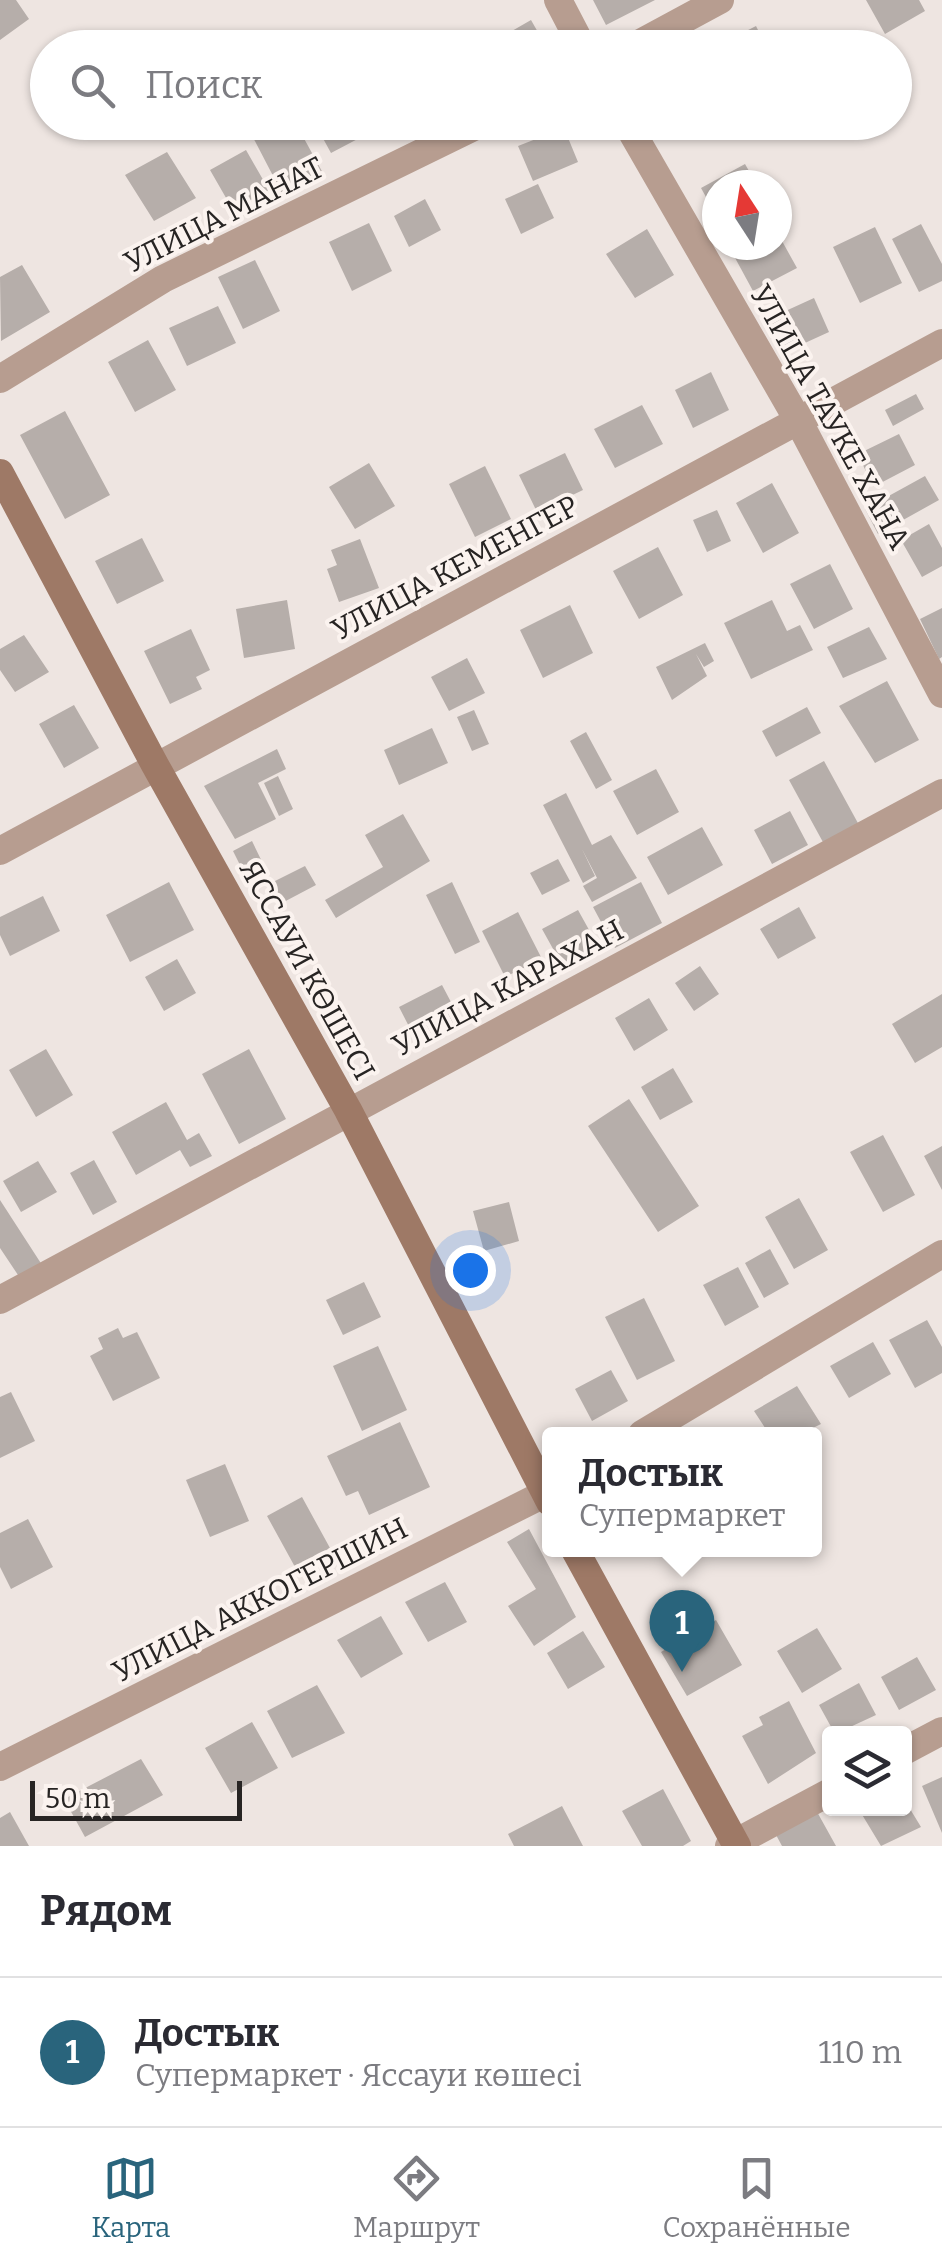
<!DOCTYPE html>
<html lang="ru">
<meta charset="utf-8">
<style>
:root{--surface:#fff;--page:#f2f2f3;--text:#2b2b33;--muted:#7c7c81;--line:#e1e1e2;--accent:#29647c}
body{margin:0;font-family:Bitter,serif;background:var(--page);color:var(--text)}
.controls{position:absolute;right:30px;bottom:30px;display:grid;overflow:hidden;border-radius:10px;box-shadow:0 2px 8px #0004}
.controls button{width:90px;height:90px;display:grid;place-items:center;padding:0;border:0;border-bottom:2px solid var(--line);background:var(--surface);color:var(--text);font:50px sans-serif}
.compass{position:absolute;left:702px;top:170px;width:90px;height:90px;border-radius:50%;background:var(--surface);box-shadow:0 2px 8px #0004;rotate:348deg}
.scale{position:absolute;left:30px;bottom:25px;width:212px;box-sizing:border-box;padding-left:10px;border:5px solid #272423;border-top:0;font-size:28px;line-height:35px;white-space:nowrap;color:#272423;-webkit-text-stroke:8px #fbf3ef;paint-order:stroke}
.you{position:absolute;left:470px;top:1270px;width:35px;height:35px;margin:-25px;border:8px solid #fff;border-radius:50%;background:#1a73e8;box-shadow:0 0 0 15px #1a73e833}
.badge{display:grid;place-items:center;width:65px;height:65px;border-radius:50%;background:var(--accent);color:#fff;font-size:32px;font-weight:700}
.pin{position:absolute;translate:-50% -82px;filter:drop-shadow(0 2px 5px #0008)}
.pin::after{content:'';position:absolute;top:52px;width:35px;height:30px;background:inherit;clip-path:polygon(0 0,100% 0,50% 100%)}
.popup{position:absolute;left:542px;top:1427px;width:280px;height:130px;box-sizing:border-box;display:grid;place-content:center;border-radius:10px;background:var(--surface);filter:drop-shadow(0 2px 8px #0005);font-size:32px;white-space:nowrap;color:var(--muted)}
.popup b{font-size:38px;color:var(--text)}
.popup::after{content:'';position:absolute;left:50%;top:100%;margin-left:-20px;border:20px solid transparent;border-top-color:var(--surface)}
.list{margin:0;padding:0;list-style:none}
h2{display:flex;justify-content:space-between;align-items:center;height:130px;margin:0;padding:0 40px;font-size:42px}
h2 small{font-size:32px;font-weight:400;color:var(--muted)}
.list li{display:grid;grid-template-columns:65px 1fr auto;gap:30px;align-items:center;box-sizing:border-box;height:150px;padding:0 40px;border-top:2px solid var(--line)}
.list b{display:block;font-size:38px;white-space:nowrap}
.list p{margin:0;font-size:32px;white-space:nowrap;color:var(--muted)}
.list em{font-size:32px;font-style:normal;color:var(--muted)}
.icon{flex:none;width:55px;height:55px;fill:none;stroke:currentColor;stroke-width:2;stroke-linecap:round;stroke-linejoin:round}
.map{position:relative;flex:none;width:942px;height:1846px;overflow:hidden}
.search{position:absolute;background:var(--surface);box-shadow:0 2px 8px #0004;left:30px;right:30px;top:30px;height:110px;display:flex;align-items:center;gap:25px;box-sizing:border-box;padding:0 35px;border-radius:55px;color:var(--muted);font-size:38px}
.sheet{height:280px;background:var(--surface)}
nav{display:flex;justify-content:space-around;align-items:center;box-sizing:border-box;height:140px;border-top:2px solid var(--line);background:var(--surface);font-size:28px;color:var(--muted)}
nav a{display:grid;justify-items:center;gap:5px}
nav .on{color:var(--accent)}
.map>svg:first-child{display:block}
.building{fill:#b6aeaa}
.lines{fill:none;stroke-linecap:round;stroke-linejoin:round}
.minor{stroke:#b79d90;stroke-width:28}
.secondary{stroke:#9e7966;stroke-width:28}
.labels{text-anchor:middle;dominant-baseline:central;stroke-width:8;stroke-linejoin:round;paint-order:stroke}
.street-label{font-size:30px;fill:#272423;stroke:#fbf3ef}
</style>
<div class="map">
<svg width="942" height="1846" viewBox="0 0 942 1846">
<rect width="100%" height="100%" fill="#eee5e1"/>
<path class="building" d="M0,0h16l13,19 -29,21z
M593,0h62l-49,25z
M866,0h53l6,11 -40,23z
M531,20l16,28h-65z
M756,26l11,22h-54z
M245,122h50l29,53 -40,22z
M314,122h49l6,11 -38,20z
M564,128l14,34 -45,19 -15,-35z
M246,150l23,40 -36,20 -23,-40z
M167,152l29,46 -42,23 -29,-46z
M745,164l12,21h-40v32l-16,-29z
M538,184l16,34 -33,16 -16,-35z
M425,199l16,31 -32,17 -15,-31z
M369,223l23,48 -40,20 -23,-49z
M921,224l21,40v17l-23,11 -27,-53z
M875,227l27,56 -42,20 -27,-56z
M647,229l27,46 -39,23 -29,-44z
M777,232l20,36 -44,23 -19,-35 24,-11h19z
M255,260l25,51 -37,18 -25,-52z
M22,265l28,47 -49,29 -1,-64z
M814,298l15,34 -46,21 -15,-34z
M218,306l18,37 -49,23 -18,-38z
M148,340l28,50 -41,22 -27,-50z
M711,372l18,38 -36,18 -18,-38z
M916,394l8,15 -31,17 -8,-16z
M642,405l21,39 -48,24 -21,-39z
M65,411l45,84 -45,24 -45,-84z
M899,434l16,31 -42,22 -15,-33z
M565,453l18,37 -46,22 -18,-37z
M369,463l26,43 -40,23 -26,-42z
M485,466l26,53 -36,18 -26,-53z
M925,476l14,24 -61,34 -13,-25z
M772,483l27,50 -36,20 -27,-50z
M717,510l14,31 -24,11 -14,-32z
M929,524l13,24v18l-20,11 -21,-37z
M142,538l22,43 -47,23 -22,-43z
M360,539l19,49 -40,14 -12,-33 10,-4 -6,-15z
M658,547l25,48 -44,24 -26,-48z
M830,564l23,45 -39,20 -24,-45z
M287,600l8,49 -51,9 -8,-49z
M772,600l15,31 13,-6 13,25 -62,29 -27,-56z
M570,605l23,48 -50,25 -23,-48z
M942,608v49l-3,2 -19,-40z
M869,627l18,32 -44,19 -16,-31z
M191,629l19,41 -14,7 6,12 -32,15 -26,-53z
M24,635l25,37 -34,20 -15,-22v-21z
M705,643l9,18 -10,6 -8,-13 11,22 -35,24 -16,-33z
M467,658l18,35 -36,18 -18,-34z
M887,681l32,59 -44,23 -36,-57z
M74,705l25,43 -35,20 -25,-44z
M807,707l14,26 -45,24 -14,-26z
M474,710l15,34 -17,7 -15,-34z
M432,728l16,35 -49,22 -15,-35z
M586,732l26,48 -16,9 -26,-48z
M277,749l9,20 -28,14 18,36 -41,20 -31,-53z
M824,761l35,64 -35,19 -35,-64z
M656,769l23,43 -42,23 -24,-44z
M278,776l15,33 -14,7 -15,-33z
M566,793l26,52 19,-10 26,43 -45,24 -9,-16 14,-8 -15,-29 13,27 -12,7 -40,-78z
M790,811l18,34 -36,19 -18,-34z
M403,814l27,47 -94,57 -11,-18 58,-33 -18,-32z
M702,827l21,38 -55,30 -21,-38z
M252,841l16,33 -19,9 -16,-32z
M558,859l12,22 -28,14 -12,-22z
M305,866l11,19 -36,19 -11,-20z
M169,882l25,48 -64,32 -24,-47z
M452,882l28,60 -25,12 -29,-59z
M641,882l21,41 -47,25 -22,-41z
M43,896l17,35 -50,25 -10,-21v-18z
M799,907l17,31 -38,21 -18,-30z
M578,910l20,36 -36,19 -20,-36z
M518,912l24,47 -37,18 -23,-46z
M177,959l19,34 -32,18 -19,-34z
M700,966l19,28 -25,17 -19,-28z
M442,985l19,36 -43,23 -19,-37z
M942,994v53l-27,16 -23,-39z
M649,998l19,32 -34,21 -19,-33z
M46,1049l27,46 -37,22 -27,-47z
M249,1049l37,70 -47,25 -37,-70z
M673,1068l20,34 -33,18 -19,-33z
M629,1099l70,107 -41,26 -70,-106z
M166,1102l21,38 12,-7 13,23 -22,11 -10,-17 -44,25 -24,-43z
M883,1135l32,60 -32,17 -33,-60z
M942,1146v44l-18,-34z
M94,1160l23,42 -24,13 -23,-42z
M38,1161l19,31 -36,20 -18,-31z
M799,1198l29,52 -34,19 -29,-52z
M0,1200l44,68 -22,13 -22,-33z
M509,1202l10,39 -35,10 -11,-40z
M770,1249l19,35 -25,14 -19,-35z
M738,1267l21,40 -34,19 -22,-41z
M364,1282l17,35 -38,18 -17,-35z
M644,1298l31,63 -38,19 -32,-63z
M927,1320l15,27v26l-27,15 -26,-48z
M118,1328l5,10 14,-6 23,46 -47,23 -23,-45 13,-7 -5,-11z
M873,1342l18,32 -42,24 -19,-32z
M378,1346l29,64 -45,21 -29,-65z
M611,1370l17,31 -36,20 -17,-32z
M797,1386l24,38 -20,10h-32l-15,-23z
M11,1392l24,49 -35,17v-61z
M400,1422l30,65 -61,28 -11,-24 -12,5 -19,-40z
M225,1464l24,57 -39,16 -24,-57z
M302,1497l28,51 -35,19 -28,-51z
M28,1519l25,48 -42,22 -11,-22v-34z
M529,1529l47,88 -42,29 -26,-40 28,-17 -29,-47z
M445,1582l22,40 -39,20 -23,-40z
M381,1616l22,38 -42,24 -24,-38z
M716,1620l26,45 -55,31 -26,-44z
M817,1628l25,41 -40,24 -25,-42z
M583,1631l22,36 -37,22 -21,-36z
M917,1657l19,33 -37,20 -18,-33z
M859,1683l17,32 -41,19 -16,-29z
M317,1685l28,48 -53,25 -25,-47z
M789,1701l27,52 -48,31 -26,-48 21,-11 -4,-8z
M252,1722l26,46 -47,25 -26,-45z
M141,1759l22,36 -78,42 -21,-38z
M942,1777v56l-20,-47z
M663,1789l28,52 -8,5h-41l-20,-35z
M904,1799l17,28 -40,19 -23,-38h46z
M562,1806l21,40h-69l-6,-12z
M816,1810l20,36h-54l-7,-13z
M10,1812l19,34h-29v-28z"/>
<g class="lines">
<path class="minor" d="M558,0l25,48
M631,48l89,-48
M626,122l173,300 143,272
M0,379l163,-100 321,-157
M0,851l942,-508
M0,1300l942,-507
M642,1434l300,-180
M904,1751l38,-20
M0,1767l550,-276
M729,1846l101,-54"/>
<path class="secondary" d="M0,473l155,292 193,345 202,392
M575,1550l162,296"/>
</g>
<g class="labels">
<g class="street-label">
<text transform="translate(224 215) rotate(-27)">УЛИЦА МАНАТ</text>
<text transform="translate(830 417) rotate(61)">УЛИЦА ТАУКЕ ХАНА</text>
<text transform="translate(455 568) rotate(-28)">УЛИЦА КЕМЕНГЕР</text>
<text transform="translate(307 970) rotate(61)">ЯССАУИ КӨШЕСІ</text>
<text transform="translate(508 988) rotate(-28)">УЛИЦА КАРАХАН</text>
<text transform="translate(260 1600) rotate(-27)">УЛИЦА АККОГЕРШИН</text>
</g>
</g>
</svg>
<div class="controls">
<button><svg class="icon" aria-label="layers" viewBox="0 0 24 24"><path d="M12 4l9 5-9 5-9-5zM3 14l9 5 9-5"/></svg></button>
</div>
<svg class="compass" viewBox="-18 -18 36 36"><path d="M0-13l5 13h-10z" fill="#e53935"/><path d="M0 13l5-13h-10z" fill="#7c7c81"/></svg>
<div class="scale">50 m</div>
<div class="you"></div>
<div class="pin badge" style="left:682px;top:1672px">1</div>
<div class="popup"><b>Достык</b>Супермаркет</div>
<div class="search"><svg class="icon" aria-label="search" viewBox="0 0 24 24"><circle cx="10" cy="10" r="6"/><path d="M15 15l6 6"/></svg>Поиск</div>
</div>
<section class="sheet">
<h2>Рядом<small></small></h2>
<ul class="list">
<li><span class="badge">1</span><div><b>Достык</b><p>Супермаркет · Яссауи көшесі</p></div><em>110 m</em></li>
</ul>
</section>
<nav>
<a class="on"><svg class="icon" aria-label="map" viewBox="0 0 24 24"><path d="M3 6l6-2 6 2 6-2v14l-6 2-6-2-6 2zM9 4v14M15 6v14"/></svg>Карта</a>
<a><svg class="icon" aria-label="directions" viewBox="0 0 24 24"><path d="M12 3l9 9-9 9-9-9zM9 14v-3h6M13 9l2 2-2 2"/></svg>Маршрут</a>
<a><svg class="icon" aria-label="saved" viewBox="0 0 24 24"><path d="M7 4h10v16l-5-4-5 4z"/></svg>Сохранённые</a>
</nav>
